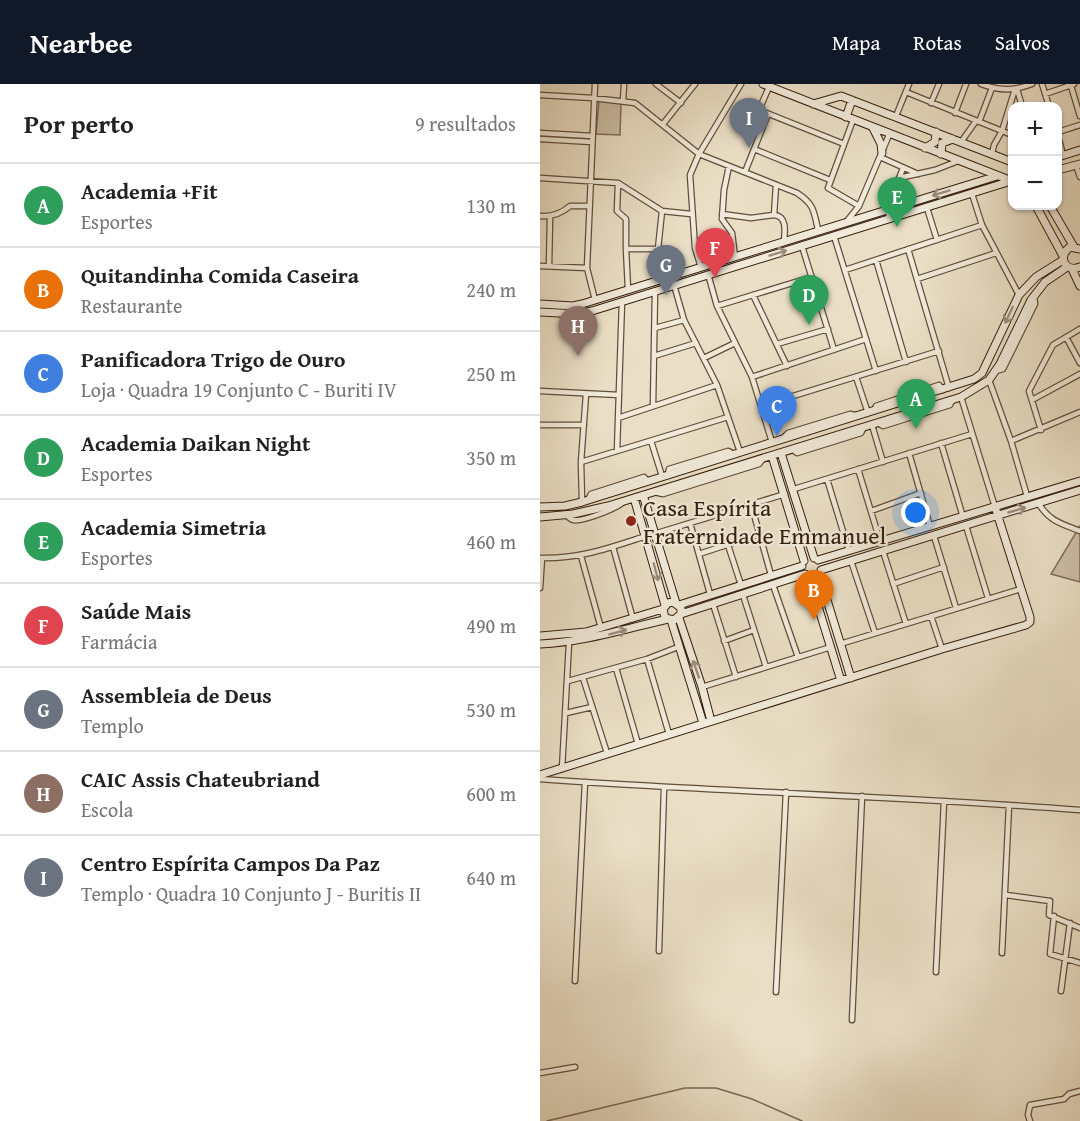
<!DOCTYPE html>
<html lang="pt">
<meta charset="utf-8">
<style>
:root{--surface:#fff;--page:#f6f6f6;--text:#222;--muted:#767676;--line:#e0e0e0;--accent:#111827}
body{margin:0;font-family:"Gentium Book Plus",serif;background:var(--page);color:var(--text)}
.controls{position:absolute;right:18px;top:18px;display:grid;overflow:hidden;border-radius:12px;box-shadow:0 2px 4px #0004}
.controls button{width:54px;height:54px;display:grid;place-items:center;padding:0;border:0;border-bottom:2px solid var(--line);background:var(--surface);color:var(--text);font:30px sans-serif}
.you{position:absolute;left:376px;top:429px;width:21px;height:21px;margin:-15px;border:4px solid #fff;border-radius:50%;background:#1a73e8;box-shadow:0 0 0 9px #1a73e833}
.badge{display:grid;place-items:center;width:39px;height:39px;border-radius:50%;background:var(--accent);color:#fff;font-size:20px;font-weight:700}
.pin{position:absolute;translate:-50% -50px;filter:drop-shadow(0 2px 3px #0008)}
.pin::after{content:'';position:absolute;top:32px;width:21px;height:18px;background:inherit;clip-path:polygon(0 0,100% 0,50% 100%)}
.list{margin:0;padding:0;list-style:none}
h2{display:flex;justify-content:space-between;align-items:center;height:78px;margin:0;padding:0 24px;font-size:26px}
h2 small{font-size:20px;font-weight:400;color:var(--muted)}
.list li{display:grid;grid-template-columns:39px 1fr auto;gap:18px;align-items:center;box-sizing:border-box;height:84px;padding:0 24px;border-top:2px solid var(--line)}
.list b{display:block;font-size:22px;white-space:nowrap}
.list p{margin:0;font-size:20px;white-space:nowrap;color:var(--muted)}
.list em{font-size:20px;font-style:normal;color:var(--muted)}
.map{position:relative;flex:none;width:540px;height:1037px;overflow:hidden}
header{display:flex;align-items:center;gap:36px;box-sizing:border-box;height:84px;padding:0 30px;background:var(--accent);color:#fff}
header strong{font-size:28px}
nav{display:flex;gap:33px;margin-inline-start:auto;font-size:21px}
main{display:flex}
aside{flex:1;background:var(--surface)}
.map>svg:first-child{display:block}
.green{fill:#cbbea6;stroke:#806e59;stroke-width:1.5}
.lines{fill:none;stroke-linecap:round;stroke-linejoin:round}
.stream{stroke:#7c6a56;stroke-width:1.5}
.street-casing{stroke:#624e3a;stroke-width:7}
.secondary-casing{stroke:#351e0c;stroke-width:9}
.street{stroke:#f1eada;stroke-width:4.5}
.secondary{stroke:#f1eada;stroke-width:7}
.oneway{stroke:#9c8e7d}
.poi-dot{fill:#8f2418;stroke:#f1eada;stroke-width:2}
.labels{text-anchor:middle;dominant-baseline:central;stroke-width:4.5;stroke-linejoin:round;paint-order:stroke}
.poi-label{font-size:24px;fill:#351e0c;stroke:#f1eada;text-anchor:start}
</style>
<header>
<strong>Nearbee</strong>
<nav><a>Mapa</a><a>Rotas</a><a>Salvos</a></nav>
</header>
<main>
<aside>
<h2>Por perto<small>9 resultados</small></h2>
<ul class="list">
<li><span class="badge" style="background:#2e9e5b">A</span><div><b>Academia +Fit</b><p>Esportes</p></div><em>130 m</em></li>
<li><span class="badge" style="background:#e8710a">B</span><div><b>Quitandinha Comida Caseira</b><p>Restaurante</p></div><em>240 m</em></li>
<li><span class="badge" style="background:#3f7fe0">C</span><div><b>Panificadora Trigo de Ouro</b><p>Loja · Quadra 19 Conjunto C - Buriti IV</p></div><em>250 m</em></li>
<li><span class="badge" style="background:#2e9e5b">D</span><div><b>Academia Daikan Night</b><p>Esportes</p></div><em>350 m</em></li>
<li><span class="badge" style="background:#2e9e5b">E</span><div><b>Academia Simetria</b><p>Esportes</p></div><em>460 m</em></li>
<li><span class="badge" style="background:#e0444e">F</span><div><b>Saúde Mais</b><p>Farmácia</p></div><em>490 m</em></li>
<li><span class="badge" style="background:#6b7280">G</span><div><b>Assembleia de Deus</b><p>Templo</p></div><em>530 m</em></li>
<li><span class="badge" style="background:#8d6e63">H</span><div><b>CAIC Assis Chateubriand</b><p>Escola</p></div><em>600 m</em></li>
<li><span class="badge" style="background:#6b7280">I</span><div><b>Centro Espírita Campos Da Paz</b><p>Templo · Quadra 10 Conjunto J - Buritis II</p></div><em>640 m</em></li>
</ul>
</aside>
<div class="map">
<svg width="540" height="1037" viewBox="0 0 540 1037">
<rect width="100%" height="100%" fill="#eadfc6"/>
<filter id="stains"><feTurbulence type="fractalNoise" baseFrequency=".00333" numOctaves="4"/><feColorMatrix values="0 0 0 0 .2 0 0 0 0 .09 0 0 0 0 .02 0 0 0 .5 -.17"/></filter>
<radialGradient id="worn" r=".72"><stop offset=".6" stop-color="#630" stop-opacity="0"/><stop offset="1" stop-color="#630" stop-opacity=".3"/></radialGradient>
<path class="green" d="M59,17l22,2 -1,32 -24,-1z
M540,442v56l-29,-8z"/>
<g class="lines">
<path class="stream" d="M7,1037l138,-33h31l36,11 50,22"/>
<g class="street-casing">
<path id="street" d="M55,0l-8,184 8,32
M116,0l25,19
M441,0c18,7 32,7 51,0
M502,0l7,22
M531,2l9,30
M229,3l-10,23 85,34
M477,5l5,17
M366,8l106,43
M505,10l29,-10
M0,11l53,3 42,5 64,51 98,39c17,11 17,18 21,37
M83,17l1,-17
M391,19l8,-19
M415,29l11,-29
M356,32l13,-32
M313,36l-25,68 31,18
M439,38l13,-34
M123,40l32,-40
M518,48l22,-7
M0,49l52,3
M518,52l5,19
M0,55l52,3
M421,58l15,-21
M214,65l76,31
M452,70l2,-9 8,-14 13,-42
M340,73l38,17
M536,81l4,12
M189,82l-5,24 -2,29 10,14 3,24
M205,88l23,-58
M0,94l78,5 44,28 29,3
M359,94l36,-8 23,-9
M78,99l-1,28 9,8v30l2,40
M432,110l10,31 37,70
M387,124l10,32
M122,127l-4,38c13,4 11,16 13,28
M182,130l29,4 23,-3
M234,131c13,1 11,16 10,26
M234,131l2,-30
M0,132c12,1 21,-2 30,-10h19
M350,135l-3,-9 16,-42
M307,137l12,-15 30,-71
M294,152l42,135
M262,162l32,104
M86,165h32
M368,165l41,139
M336,176l30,102
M0,182l47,2
M9,182l1,-49
M161,183l-6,-19 -5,-73 9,-21 42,-70
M305,186l137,-45
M168,190l9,32 35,71 20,65
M377,195l79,-26
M134,201l10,35 33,65 23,67
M213,211l34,71
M177,222l95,-29
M115,244l29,-8
M526,253l14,26
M237,260l51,-15
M114,272l42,-13
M164,274l31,-15
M456,287l7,-2 32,-65 -1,-9
M212,293l114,-38
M316,293l12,36
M449,296l22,61 16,55
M0,307l79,4
M46,310l-5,68 147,-45
M421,313l34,110
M492,316l48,-26
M113,322l2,-115
M221,322l178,-55
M334,327l2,-5 63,-21 4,5
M78,334l99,-33
M338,339l5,3 67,-21 2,-4
M0,341h44
M332,341l11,37
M501,346l-12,-39 24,-46 27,-16
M242,355l6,-6 62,-19 5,1
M111,357l11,35
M471,357l69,-29
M401,359l22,74
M252,365l5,4 64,-20 3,-6
M77,367l5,-150
M369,369l21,73
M41,378l1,40
M318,385l22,72
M128,390l1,-5 59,-18 6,3
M287,395l22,72
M254,405l178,-55
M114,408l9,2 96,-30 4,-5
M48,416l3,-6 53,-17 4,4
M211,420l20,71
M499,420c10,17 23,20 41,27
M331,427l50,-18
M26,431c2,2 6,5 8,5 8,2 44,-12 49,-18
M150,439l20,71
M426,442l22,72
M114,450l131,-40
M394,452l22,72
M188,461l13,40
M73,463l20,72
M343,467l23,73
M159,470l61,-20
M41,472l20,72
M0,474c40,1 69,-10 106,-22
M311,477l24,72
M353,500l51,-17
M233,501l25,72
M0,504l2,-30
M203,511l23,72
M173,520l23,73
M391,532l11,33
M184,557l30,-11
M300,560l181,-55
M107,575l22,75
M76,584l22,76
M43,594l24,75
M28,597l79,-22 31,-12
M162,603l129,-40
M26,629l26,-6
M22,685l7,-126
M0,695c180,13 360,17 540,31
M466,811l44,6 -1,14 31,13
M514,832l-4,38 30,9
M119,867l5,-163
M462,869l7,-148
M396,888l8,-171
M35,897l10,-199
M521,907l9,-68
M236,908l10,-200
M312,936l10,-224
M0,989l35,-6
M490,1037l-2,-6 2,-10 34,-6 5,-5 11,-3"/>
</g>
<g class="secondary-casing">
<path id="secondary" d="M223,0l249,97
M273,20l28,-8 171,66
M306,33l6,-17
M333,44l8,16 1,9
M385,64l10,-6 1,-10
M401,70l1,-11 11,-4
M518,73l22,-7
M518,86l22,-6
M496,122l27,50
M510,122l24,41
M540,165l-10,-2c-13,9 -5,26 10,20
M532,185l8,17
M0,220l33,2 9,-2 415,-128
M0,228l37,2 15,-3 419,-130
M241,369l33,105
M232,372l32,105
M103,411l33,108
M94,414l31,107
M0,423l25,-1 17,-4 392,-123 8,-6 37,-78 17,-18 27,-17
M0,433l33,-3 35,-8 353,-109 28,-17 11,-16 31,-64 14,-18 22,-15
M278,476l262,-79
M281,486l259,-80
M279,490l32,104
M269,493l32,104
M139,521l123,-39
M141,530v-6l-8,-6 -5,1 -5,6 2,9 9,2 7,-6 124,-40
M139,534l23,69 9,34
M131,536l32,103
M0,552l46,-4 77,-23
M0,560c45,-2 84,-15 128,-25
M0,691l402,-126 84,-24 4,-3v-5l-35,-110"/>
</g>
<use href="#street" class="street"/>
<use href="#secondary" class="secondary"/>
</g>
<defs><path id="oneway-shaft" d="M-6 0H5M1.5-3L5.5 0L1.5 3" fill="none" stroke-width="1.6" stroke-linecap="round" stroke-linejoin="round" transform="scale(1.5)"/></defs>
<g class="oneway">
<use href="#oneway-shaft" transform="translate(401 109) rotate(163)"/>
<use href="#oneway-shaft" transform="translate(238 169) rotate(-17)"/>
<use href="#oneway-shaft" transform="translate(469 231) rotate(115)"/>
<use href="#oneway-shaft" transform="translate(477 426) rotate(-16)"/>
<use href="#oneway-shaft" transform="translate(116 488) rotate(75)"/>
<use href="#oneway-shaft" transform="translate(78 548) rotate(-15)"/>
<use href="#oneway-shaft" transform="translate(156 585) rotate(-109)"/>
</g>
<circle class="poi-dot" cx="91" cy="437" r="6"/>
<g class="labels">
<g class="poi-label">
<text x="103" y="423">Casa Espírita<tspan x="103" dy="28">Fraternidade Emmanuel</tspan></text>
</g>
</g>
<rect width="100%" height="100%" filter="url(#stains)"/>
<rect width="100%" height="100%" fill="url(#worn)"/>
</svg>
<div class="controls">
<button>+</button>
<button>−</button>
</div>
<div class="you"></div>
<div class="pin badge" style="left:376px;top:345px;background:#2e9e5b">A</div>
<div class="pin badge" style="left:274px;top:536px;background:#e8710a">B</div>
<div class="pin badge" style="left:237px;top:352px;background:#3f7fe0">C</div>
<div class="pin badge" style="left:269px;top:241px;background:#2e9e5b">D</div>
<div class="pin badge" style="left:357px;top:143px;background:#2e9e5b">E</div>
<div class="pin badge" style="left:175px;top:194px;background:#e0444e">F</div>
<div class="pin badge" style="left:126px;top:211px;background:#6b7280">G</div>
<div class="pin badge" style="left:38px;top:272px;background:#8d6e63">H</div>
<div class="pin badge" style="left:209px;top:64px;background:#6b7280">I</div>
</div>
</main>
